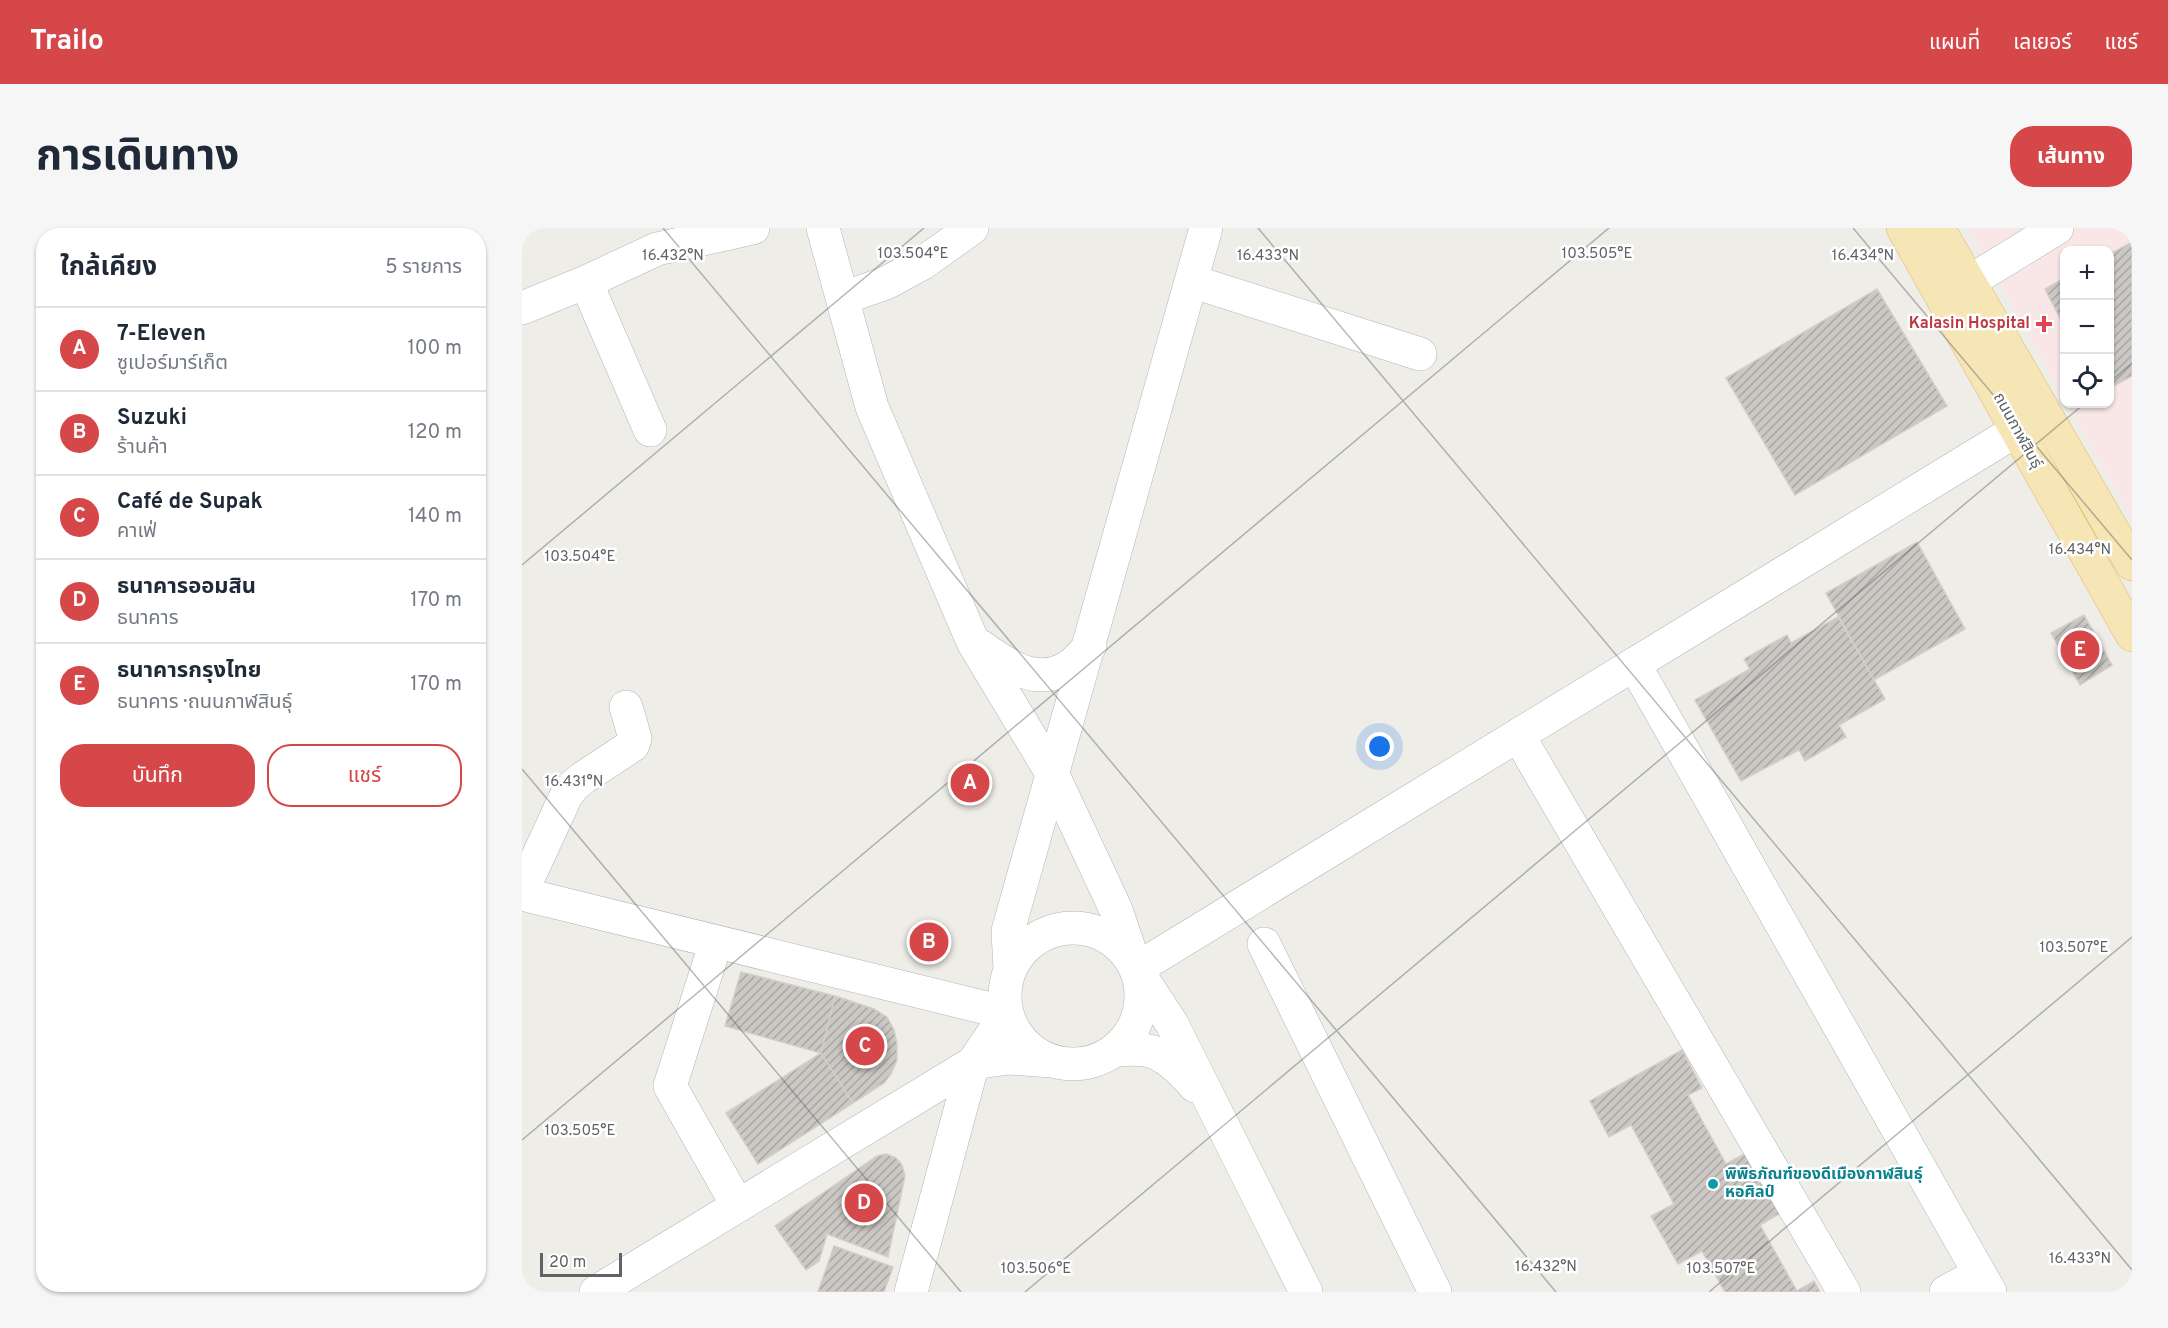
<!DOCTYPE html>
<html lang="th">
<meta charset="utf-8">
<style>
:root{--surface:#fff;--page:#f6f6f7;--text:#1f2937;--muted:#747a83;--line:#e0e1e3;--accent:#d64749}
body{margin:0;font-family:Overpass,"Noto Sans Thai",sans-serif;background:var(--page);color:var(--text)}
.controls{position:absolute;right:18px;top:18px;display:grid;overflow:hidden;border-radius:12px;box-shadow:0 2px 4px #0004}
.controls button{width:54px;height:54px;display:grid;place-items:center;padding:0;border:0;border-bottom:2px solid var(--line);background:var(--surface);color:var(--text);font:30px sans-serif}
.scale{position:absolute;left:18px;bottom:15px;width:82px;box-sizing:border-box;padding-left:6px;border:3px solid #5f6366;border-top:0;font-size:16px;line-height:21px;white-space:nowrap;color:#5f6366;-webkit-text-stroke:4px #fff;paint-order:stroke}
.you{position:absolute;left:858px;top:519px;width:21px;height:21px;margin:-15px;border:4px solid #fff;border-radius:50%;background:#1a73e8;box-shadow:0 0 0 9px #1a73e833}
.badge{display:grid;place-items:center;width:39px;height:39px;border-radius:50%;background:var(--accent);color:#fff;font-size:20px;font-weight:700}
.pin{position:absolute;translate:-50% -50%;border:3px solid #fff;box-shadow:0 2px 6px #0006}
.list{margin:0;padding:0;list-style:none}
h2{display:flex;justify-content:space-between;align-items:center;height:78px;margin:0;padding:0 24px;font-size:26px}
h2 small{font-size:20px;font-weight:400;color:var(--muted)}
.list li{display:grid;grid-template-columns:39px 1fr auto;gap:18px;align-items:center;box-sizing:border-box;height:84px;padding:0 24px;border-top:2px solid var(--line)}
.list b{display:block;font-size:22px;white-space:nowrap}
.list p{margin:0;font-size:20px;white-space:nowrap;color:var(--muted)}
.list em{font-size:20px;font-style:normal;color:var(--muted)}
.actions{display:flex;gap:12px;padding:18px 24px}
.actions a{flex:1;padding:14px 0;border:2px solid var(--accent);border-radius:24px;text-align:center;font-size:21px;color:var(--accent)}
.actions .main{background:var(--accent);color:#fff}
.icon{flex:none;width:33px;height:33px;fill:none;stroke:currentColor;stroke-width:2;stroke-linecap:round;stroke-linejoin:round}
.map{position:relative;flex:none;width:1610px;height:1064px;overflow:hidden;border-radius:24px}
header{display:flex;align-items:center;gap:36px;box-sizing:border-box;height:84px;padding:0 30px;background:var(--accent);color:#fff}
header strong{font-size:28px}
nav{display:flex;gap:33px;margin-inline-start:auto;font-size:21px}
.intro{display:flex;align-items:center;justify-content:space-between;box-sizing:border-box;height:144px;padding:0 36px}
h1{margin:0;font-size:42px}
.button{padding:15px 27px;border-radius:24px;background:var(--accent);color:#fff;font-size:21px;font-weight:700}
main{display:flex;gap:36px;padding:0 36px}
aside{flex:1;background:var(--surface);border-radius:24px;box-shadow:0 2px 4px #0004}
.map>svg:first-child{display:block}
.medical{fill:#f9e7e7}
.building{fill:url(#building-hatch);stroke:#d3cec7;stroke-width:1.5}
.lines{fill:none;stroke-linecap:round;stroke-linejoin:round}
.minor-casing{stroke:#b2b5b8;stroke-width:34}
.major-casing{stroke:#e2b66e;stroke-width:34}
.minor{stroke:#fff;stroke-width:33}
.major{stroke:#f6e6b6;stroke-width:33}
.ticks{fill:none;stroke:#5f6366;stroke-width:1.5;stroke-opacity:0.45}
.health-dot{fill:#e0444e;stroke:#fff;stroke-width:2}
.culture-dot{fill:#0f9aa8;stroke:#fff;stroke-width:2}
.labels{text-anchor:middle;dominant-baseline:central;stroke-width:5;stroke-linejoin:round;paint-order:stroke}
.health-label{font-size:16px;font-weight:bold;fill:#be3a42;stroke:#fff;text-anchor:end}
.street-label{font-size:16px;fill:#5f6366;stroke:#fff}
.culture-label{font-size:16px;font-weight:bold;fill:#0d838f;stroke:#fff;text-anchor:start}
.ticks-label{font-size:15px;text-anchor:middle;fill:#5f6366;stroke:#fff;stroke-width:5;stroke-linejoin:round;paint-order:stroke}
</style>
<header>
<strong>Trailo</strong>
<nav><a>แผนที่</a><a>เลเยอร์</a><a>แชร์</a></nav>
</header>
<div class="intro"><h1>การเดินทาง</h1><a class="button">เส้นทาง</a></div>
<main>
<aside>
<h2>ใกล้เคียง<small>5 รายการ</small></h2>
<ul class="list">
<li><span class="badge">A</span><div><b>7-Eleven</b><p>ซูเปอร์มาร์เก็ต</p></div><em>100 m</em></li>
<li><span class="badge">B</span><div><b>Suzuki</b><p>ร้านค้า</p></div><em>120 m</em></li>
<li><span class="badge">C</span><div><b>Café de Supak</b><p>คาเฟ่</p></div><em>140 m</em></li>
<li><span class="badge">D</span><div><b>ธนาคารออมสิน</b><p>ธนาคาร</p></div><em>170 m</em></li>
<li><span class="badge">E</span><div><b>ธนาคารกรุงไทย</b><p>ธนาคาร · ถนนกาฬสินธุ์</p></div><em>170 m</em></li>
</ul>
<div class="actions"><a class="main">บันทึก</a><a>แชร์</a></div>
</aside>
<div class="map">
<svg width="1610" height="1064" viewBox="0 0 1610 1064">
<defs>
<pattern id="building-hatch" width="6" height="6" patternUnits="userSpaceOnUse" patternTransform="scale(1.5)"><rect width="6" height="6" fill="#cbc8c4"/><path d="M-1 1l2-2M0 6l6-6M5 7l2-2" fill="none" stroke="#a8a6a3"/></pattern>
</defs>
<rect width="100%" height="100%" fill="#efede8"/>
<path class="medical" d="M1447,0h163v290l-64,-114h42v-154h-46v148z"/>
<path class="building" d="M1610,14v134l-22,12v-134z
M1542,50v48l-19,-37z
M1355,61l70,117 -152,89 -69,-117z
M1395,314l48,87 -91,51 -48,-87z
M1562,387l28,50 -32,20 -29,-52z
M1316,389l47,82 -46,26 7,12 -41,24 -6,-11 -58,31 -46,-81 55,-31 -6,-10 43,-24 4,8z
M219,744l94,24 -14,57 -96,-27z
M313,768l39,13 13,8 7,13 3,13v17l-6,14 -7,9 -31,20 -32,-50z
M1160,822l20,38 -14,7 38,69 20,-11 33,61 -19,11 37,66 17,-10 6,11h-95l-23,-41 -24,13 -27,-48 23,-12 -43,-79 -22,12 -19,-36z
M299,825l32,50 -95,61 -32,-51z
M364,926l10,4 6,7 3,11 -17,81 -61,-23 -8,27 -13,9 -31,-44 102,-70z
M312,1018l59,21 -9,25h-66z"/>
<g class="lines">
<g class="minor-casing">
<path id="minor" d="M301,0l49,179 101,235 80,133 63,135 20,59 36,55 134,268
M669,53l229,73
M64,54l64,148
M1424,68l111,-68
M321,70l43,-15 37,-20 49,-35
M0,80l64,-26 71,-33 96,-21
M458,418c27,19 57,42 90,20 7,-5 14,-14 20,-20
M1112,436l356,628
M996,507l326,557
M0,663l44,-95 7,-10 10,-8 50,-33 2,-7 -9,-31
M0,666l485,119 -34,50 36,-5 43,3
M483 768a68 68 0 1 1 136 0a68 68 0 1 1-136 0Z
M194,714l-46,144 68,120
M742,716l171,348
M488,741l-2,-38 198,-703
M614,741l881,-539
M593,822c10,0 20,-2 30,0 20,3 37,21 50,36
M74,1064l377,-229
M389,1064l62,-229
M1424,1064l33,-18"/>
</g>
<g class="major-casing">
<path id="major" d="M1381,0l229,407
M1416,0l194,336"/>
</g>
<use href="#minor" class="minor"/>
<use href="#major" class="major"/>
</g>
<path class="ticks" d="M141,0l893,1064M736,0l874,1042M1331,0l279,332M1588,154l22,-19M0,337l402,-337M0,541l439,523M0,912l1087,-912M503,1064l1059,-888M1187,1064l423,-355"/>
<path class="health-dot" d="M1519 87h6v6h6v6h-6v6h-6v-6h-6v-6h6z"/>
<circle class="culture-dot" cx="1191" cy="956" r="6"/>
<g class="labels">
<g class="health-label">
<text x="1508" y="96">Kalasin Hospital</text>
</g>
<g class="street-label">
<text transform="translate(1495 203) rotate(61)">ถนนกาฬสินธุ์</text>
</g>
<g class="culture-label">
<text x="1203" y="947">พิพิธภัณฑ์ของดีเมืองกาฬสินธุ์<tspan x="1203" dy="18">หอศิลป์</tspan></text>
</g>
</g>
<g class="ticks-label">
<text x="1075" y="30">103.505°E</text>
<text x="391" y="30">103.504°E</text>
<text x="151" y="32">16.432°N</text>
<text x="746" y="32">16.433°N</text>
<text x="1341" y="32">16.434°N</text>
<text x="1558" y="326">16.434°N</text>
<text x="58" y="333">103.504°E</text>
<text x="52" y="558">16.431°N</text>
<text x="1552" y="724">103.507°E</text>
<text x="58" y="907">103.505°E</text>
<text x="1558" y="1035">16.433°N</text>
<text x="1024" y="1043">16.432°N</text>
<text x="514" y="1045">103.506°E</text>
<text x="1199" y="1045">103.507°E</text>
</g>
</svg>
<div class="controls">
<button>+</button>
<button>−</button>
<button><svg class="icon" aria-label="locate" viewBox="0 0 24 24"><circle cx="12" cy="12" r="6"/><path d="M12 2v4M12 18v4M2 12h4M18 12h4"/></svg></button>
</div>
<div class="scale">20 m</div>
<div class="you"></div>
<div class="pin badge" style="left:448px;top:555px">A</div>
<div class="pin badge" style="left:407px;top:714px">B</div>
<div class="pin badge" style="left:343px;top:818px">C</div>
<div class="pin badge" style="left:342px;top:975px">D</div>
<div class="pin badge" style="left:1558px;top:422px">E</div>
</div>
</main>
